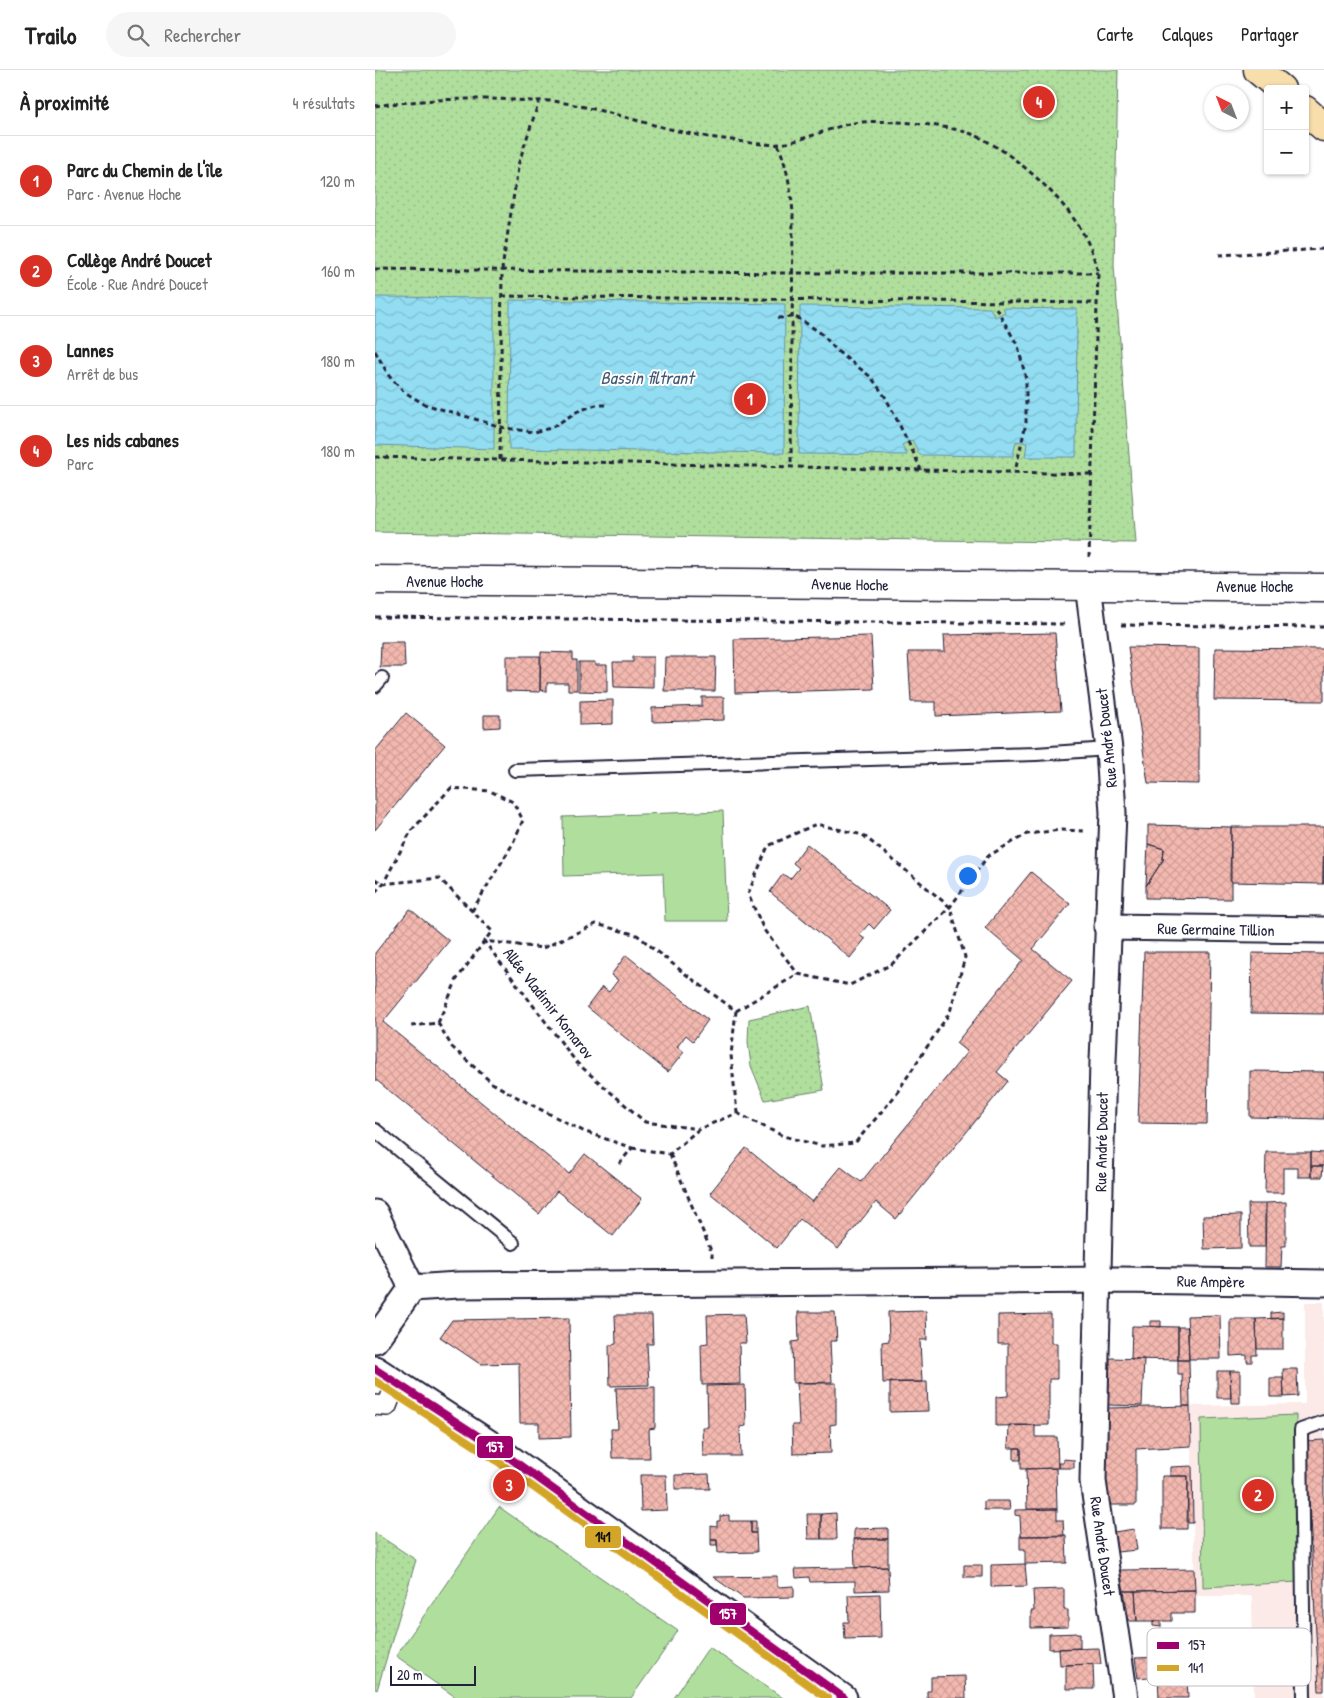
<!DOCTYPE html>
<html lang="fr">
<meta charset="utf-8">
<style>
:root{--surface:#fff;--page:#f6f6f6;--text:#222;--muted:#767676;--line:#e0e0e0;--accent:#d93025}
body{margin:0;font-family:"Patrick Hand",sans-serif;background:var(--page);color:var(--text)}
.controls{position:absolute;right:15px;top:15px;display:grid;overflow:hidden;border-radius:5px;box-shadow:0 1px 4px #0004}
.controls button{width:45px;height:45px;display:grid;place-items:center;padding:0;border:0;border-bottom:1px solid var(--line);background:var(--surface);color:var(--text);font:25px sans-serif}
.compass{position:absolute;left:829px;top:15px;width:45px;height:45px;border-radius:50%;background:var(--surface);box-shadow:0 1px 4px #0004;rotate:318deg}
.scale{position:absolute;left:15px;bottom:12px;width:86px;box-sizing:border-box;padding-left:5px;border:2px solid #22223b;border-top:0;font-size:14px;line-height:18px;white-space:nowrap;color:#22223b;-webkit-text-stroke:4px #fff;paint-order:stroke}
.you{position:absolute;left:592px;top:805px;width:18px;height:18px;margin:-12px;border:4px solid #fff;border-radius:50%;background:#1a73e8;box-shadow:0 0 0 8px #1a73e833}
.badge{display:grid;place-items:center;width:32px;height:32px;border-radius:50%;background:var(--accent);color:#fff;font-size:16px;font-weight:700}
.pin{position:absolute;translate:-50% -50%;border:2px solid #fff;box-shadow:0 1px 5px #0006}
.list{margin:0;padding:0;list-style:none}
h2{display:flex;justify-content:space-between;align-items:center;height:65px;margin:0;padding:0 20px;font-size:21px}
h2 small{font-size:16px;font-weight:400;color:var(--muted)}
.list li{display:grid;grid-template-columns:32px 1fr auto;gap:15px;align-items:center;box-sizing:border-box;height:90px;padding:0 20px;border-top:1px solid var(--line)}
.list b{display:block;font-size:19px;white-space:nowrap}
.list p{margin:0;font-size:16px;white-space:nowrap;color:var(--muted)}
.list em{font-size:16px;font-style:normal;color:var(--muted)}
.icon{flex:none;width:28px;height:28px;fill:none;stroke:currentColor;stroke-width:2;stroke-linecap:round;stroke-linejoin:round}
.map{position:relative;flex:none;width:949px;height:1628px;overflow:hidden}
header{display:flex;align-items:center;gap:30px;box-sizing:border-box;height:70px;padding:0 25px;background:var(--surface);border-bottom:1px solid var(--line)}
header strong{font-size:24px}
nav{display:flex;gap:28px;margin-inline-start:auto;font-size:18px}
.search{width:350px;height:45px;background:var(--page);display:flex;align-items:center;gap:12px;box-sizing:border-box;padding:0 18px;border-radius:28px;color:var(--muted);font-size:19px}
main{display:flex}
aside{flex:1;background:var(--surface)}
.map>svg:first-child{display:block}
.built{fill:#fbeae7}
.grass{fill:#b0df9d;stroke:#69806c}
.park{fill:url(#park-dots);stroke:#69806c}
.water{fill:url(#water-waves);stroke:#6592a9}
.building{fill:url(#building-cross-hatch);stroke:#22223b}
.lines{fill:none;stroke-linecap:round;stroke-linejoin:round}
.service-casing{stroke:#22223b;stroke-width:16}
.pedestrian-casing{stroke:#22223b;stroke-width:22}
.minor-casing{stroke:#22223b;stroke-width:29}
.tertiary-casing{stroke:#22223b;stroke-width:31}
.motorway-casing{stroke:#22223b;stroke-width:31}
.path{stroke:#22223b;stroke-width:3;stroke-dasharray:5 4;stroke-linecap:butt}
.service{stroke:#fff;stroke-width:12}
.pedestrian{stroke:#fff;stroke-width:19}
.minor{stroke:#fff;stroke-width:25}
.tertiary{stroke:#fff;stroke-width:28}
.motorway{stroke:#f8deab;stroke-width:28}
.bus-1-casing{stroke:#fff;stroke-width:11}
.bus-2-casing{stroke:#fff;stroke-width:11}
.bus-1{stroke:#a0006e;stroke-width:8}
.bus-2{stroke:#d3a528;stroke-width:8}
.labels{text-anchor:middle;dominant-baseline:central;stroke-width:4;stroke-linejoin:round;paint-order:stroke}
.street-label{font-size:16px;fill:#22223b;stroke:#fff}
.water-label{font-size:18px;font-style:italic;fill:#445a72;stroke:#fff}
.key{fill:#fff;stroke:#bdbdc4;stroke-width:1}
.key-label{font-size:14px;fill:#22223b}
.line-badge{stroke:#fff;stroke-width:2}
.badge-label{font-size:14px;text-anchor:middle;font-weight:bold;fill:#fff}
.pale-badge-label{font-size:14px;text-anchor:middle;font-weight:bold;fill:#111}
</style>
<header>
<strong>Trailo</strong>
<div class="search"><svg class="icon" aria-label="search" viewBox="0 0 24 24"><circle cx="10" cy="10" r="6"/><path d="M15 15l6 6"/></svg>Rechercher</div>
<nav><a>Carte</a><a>Calques</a><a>Partager</a></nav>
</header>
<main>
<aside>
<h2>À proximité<small>4 résultats</small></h2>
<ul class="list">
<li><span class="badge">1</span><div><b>Parc du Chemin de l'île</b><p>Parc · Avenue Hoche</p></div><em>120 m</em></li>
<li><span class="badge">2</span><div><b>Collège André Doucet</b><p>École · Rue André Doucet</p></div><em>160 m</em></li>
<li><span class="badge">3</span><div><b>Lannes</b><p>Arrêt de bus</p></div><em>180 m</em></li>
<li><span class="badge">4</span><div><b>Les nids cabanes</b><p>Parc</p></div><em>180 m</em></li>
</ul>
</aside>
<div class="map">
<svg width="949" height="1628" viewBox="0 0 949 1628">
<defs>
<pattern id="park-dots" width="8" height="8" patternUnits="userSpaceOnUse" patternTransform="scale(1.25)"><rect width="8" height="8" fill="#b0df9d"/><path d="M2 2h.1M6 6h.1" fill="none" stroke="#97bf88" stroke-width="1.8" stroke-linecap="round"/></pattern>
<pattern id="water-waves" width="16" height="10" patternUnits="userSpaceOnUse" patternTransform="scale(1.25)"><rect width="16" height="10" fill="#92ddf2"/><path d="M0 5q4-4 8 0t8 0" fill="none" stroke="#7ebdd0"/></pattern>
<pattern id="building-cross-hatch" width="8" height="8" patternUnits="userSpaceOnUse" patternTransform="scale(1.25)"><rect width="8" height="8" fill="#f3b8af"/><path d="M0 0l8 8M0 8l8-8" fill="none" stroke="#d09e97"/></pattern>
</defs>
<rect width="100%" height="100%" fill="#fff"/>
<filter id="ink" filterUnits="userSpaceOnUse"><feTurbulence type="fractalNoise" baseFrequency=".02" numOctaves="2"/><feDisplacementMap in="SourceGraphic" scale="10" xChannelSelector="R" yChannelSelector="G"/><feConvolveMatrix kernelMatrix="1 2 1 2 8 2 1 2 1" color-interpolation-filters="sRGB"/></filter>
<g filter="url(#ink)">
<path class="built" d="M930,1232h19v396h-70l-2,-102h-57l-5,-190 115,-2z"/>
<path class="grass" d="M348,741l4,110h-62l-2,-48 -99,3 -1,-59z
M921,1345l2,167 -95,5 -2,-168z
M124,1437l179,124 -47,67h-174l-61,-42z
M334,1577l74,51h-109z"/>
<path class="park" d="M0,0h743l-4,196 22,277 -761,-11z
M435,936l14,84 -59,10 -14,-34 -3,-24 1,-23z
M0,1463l41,27 -39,130 -2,-1z"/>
<path class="water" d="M0,227l119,1v151l-119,-4z
M135,230l275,4 -1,149 -275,-4z
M425,236l190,2 5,9 10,-5 -2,-4 74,1 -1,148h-51l2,-14 -11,-2 -3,15 -93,-1 -8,-15 -10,5 5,10 -108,-1z"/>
<path class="building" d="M680,563l6,78 -125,5v-14h-25l-3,-50h37l-1,-17z
M496,566l3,53 -139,4 -1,-54z
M6,572h23l1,25h-25z
M753,577l71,1v136l-51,-1z
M840,578l109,1v52l-110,-1z
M166,582l32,1v7h4v30h-9v-7h-21v8l-7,-1z
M131,586h34v36l-34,-1z
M258,587h20v31l-39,-1 -1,-25h20z
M290,587h51l-1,34h-51z
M204,592h16v3h12v27l-28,-1z
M327,627h22v23l-72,2v-14l50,-2z
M238,630v24l-33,1v-24z
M31,643l39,32 -70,85v-79z
M109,645h16v12l-16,1z
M773,755l83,2v72l-85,-1v-12l17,-26 1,-11 -16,-5z
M856,757h93l-1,57 -93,-2z
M949,757v57h-1z
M432,774l83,66 -16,19 -5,-5 -10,11 6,4 -15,19 -80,-66 13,-18 7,5 9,-11 -6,-5z
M773,774l16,5 -1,11 -17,26z
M656,802l39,32 -37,45 39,32 -75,91 11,9 -112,138 -20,-17 -38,47 -38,-30 -23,29 -67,-55 36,-45 66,54 29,-35 20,15 106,-130 -11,-9 67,-83 -38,-32z
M35,839l39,32 -66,81 186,152 16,-20 57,45 -29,37 -56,-45 -18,23 -164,-135v-126z
M769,882h66l-3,172 -69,-1z
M877,883l72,1v60l-73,-1z
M251,885l82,65 -15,21 -7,-6 -9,12 7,5 -16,20 -81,-65 15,-20 7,5 9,-12 -7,-5z
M875,1001l74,1v47l-74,-2z
M891,1082h45v25h-13v-9h-15v25h-18z
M936,1082l13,1v13h-13z
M936,1096h12l-1,11h-11z
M911,1132v44h-4l-1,21h-16l1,-64z
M873,1134h17v43h-16z
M866,1145v33l-37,1 -1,-33z
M551,1241l1,29h-7l2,42 -39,1 -1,-41 7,-1 -1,-29z
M423,1242h37l2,29h-7l2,41 -39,1 -1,-41 7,-1z
M908,1242v6l-12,1v-6z
M369,1244l2,29h-7l1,41 -38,1 -1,-41 7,-1 -1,-28z
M676,1244v29h6v36h-8v46l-53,1v-29l12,-1v-52h-10v-29z
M240,1245h37l1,29h-6l2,41 -39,1 -1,-41 7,-1z
M845,1245l1,44h-32l-2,-43z
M194,1248l2,119 -32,1v-15h-19l-1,-60 -39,1 -40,-27 12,-17z
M908,1248v31h-26l-1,-30z
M855,1249h26l1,36h-5v7h-5v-7l-17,1z
M775,1251h11v6l-11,-1z
M757,1256l46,1v33l-47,-1z
M803,1257h10l1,33h-11z
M735,1288l34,1 -2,47 -34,-1z
M803,1290h11l1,46h-7l-1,-32h-4z
M908,1299h14l1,27 -14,1z
M842,1301h13l1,27h-14z
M855,1301h10v32h-9z
M895,1308h13l1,19h-14z
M515,1312h37l1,29 -38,1z
M422,1313h39v41l-6,1 1,28 -38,1 -1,-29h7z
M370,1315l1,41 -6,1 1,29h-38l-1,-29h6l-1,-41z
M280,1317v41l-6,1 1,29h-38l-1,-29h7l-2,-41z
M815,1336l1,40 -55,3v56h-26l-4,-21 2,-76z
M634,1355h26v12h22l1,31 -37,1v-21h-13z
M949,1370v251h-5l-13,-250z
M639,1378h7v12h-7z
M688,1389l11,1v8h-16v-5h5z
M817,1396l1,57h-5v-47h-18v-9z
M681,1398l1,41h-30l-1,-40z
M334,1404l1,15h-35v-14z
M265,1405h26l1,35 -26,1z
M787,1406h26l-1,53h-25z
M609,1431h25l1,9h-26z
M682,1439v11h6l1,16h-43l-1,-20 -5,-1v-5z
M461,1443l1,26h-16v-25z
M432,1444h14v25h-13z
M354,1445v6h22v12h5l1,19 -39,1 -1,-13h-6v-14l6,1v-6h3v-5z
M376,1451h5v12h-5z
M513,1458v11h-34v-10z
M759,1459l3,21 -20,2 -3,-20z
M691,1465l1,28 -42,1v-15h-5v-13z
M479,1469h34v28l-33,1z
M336,1470h6v5h-6z
M650,1494l2,22 -36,1v-22z
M589,1495h18v12h-18z
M513,1497l1,23 -34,1v-10l-45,1 -1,-5 -13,1 -1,-9z
M819,1499l1,21 -60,1h-11l-4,-21z
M402,1506v11l17,-1v11l-51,1 -30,-21z
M689,1519v21h4v17l-37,1v-17h3l-1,-21z
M820,1520v23h-23v8h-35l-2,-30z
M749,1521h11l2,30h-8z
M505,1524l1,44 -36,1 -1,-17h5l-1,-27z
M778,1551h8v6l-8,-1z
M705,1563v15l-31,1v-15z
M724,1578l2,16 -41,1 -1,-16z
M811,1586l2,42h-29l-1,-22 -20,2 -3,-20z
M718,1594l1,25h-28v-24z
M590,1606l1,22h-39v-7h4v-14z"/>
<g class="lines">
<g class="service-casing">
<path id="service" d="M0,616l7,-8
M140,700l521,-16 73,-5
M0,1060l138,113
M929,1628l-3,-268 23,-8"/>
</g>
<g class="pedestrian-casing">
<path id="pedestrian" d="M0,1335l12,1 9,-23"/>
</g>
<g class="minor-casing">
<path id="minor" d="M713,515l21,164 4,64 -10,248 -10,420 32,217
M732,857l217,3
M0,1143l37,75
M37,1218l46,-3 661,-5 205,3
M0,1270l37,-52
M0,1299l114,74 355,255"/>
</g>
<g class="tertiary-casing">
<path id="tertiary" d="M0,510l949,8"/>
</g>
<g class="motorway-casing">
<path id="motorway" d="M883,0l23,19
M930,40l19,17"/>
</g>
<path class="path" d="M0,36c51,-7 105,-9 156,-5 9,0 19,-1 28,1 56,9 109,31 165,37 16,2 39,7 56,5 28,-4 53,-19 81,-22 31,-2 79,2 108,11 37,13 88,59 109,92 10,15 16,31 20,48l-9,284
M403,74c9,23 13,45 15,69l-2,254
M844,185l105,-6
M0,199l418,4h305
M127,226l595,7
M621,238l22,38 8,33v44l-11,49
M403,248l15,-1 7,2 22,15 15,17 34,26 15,21 28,56 7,16
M0,281l14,25 14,15 21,13 81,24 29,4 17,-4 27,-17 18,-6h10
M0,387l716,17
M125,390l2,-191 17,-107 20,-61
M0,547l692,7
M746,555l203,2
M0,809l8,5 56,-6 53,53 -35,48 -19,44 -27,3
M0,822l8,-8 28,-53 40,-43 39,3 23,11 10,18 -11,25 -40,66
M361,941l62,-37 52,11 42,-21 58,-57 38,-51 39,-22 34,-4 23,1
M63,953l14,24 40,36 32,18 59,30 49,17 -13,16
M362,1043l46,23 39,10 33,-3 39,-46 56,-85 15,-55 -15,-50 -87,-72 -47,-11 -48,22 -20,48 16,36 34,44
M257,1078l38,6 29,-25 38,-16 -6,-58 5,-44 -52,-38 -47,-38 -41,-11 -53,24 -59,-7 93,122 68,59 54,7
M295,1084l42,99v4"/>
<use href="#service" class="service"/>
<use href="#pedestrian" class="pedestrian"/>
<use href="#minor" class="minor"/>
<use href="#tertiary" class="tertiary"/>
<use href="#motorway" class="motorway"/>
<g class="bus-1-casing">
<path id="bus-1" d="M0,1299l114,74 355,255"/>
</g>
<g class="bus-2-casing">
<path id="bus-2" d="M0,1311l108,70 344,247"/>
</g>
<use href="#bus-1" class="bus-1"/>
<use href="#bus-2" class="bus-2"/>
</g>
</g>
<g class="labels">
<g class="street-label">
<text x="70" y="511">Avenue Hoche</text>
<text transform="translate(475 514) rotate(1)">Avenue Hoche</text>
<text x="880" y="516">Avenue Hoche</text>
<text transform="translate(731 668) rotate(-96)">Rue André Doucet</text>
<text transform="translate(841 859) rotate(1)">Rue Germaine Tillion</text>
<text transform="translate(174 933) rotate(52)">Allée Vladimir Komarov</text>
<text transform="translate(726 1072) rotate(-89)">Rue André Doucet</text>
<text transform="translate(836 1211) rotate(1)">Rue Ampère</text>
<text transform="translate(728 1476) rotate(82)">Rue André Doucet</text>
</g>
<g class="water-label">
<text x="272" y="307">Bassin filtrant</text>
</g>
</g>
<rect x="772" y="1558" width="164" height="58" rx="8" class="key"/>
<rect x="782" y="1572" width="22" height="7" fill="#a0006e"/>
<rect x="782" y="1595" width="22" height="6" fill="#d3a528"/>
<g class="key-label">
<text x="813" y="1580">157</text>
<text x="813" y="1603">141</text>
</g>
<g class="line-badge">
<rect x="101" y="1365" width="38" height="24" rx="5" fill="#a0006e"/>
<rect x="209" y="1455" width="38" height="24" rx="5" fill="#d3a528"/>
<rect x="334" y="1532" width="38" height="24" rx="5" fill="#a0006e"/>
</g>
<g class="badge-label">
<text x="120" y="1382">157</text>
<text x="353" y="1549">157</text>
</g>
<g class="pale-badge-label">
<text x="228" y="1472">141</text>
</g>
</svg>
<div class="controls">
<button>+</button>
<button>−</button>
</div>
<svg class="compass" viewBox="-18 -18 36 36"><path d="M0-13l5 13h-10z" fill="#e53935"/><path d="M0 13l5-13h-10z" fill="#767676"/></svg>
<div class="scale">20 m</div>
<div class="you"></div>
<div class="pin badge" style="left:375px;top:329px">1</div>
<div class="pin badge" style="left:883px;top:1425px">2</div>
<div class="pin badge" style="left:134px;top:1415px">3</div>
<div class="pin badge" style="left:664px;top:32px">4</div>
</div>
</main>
